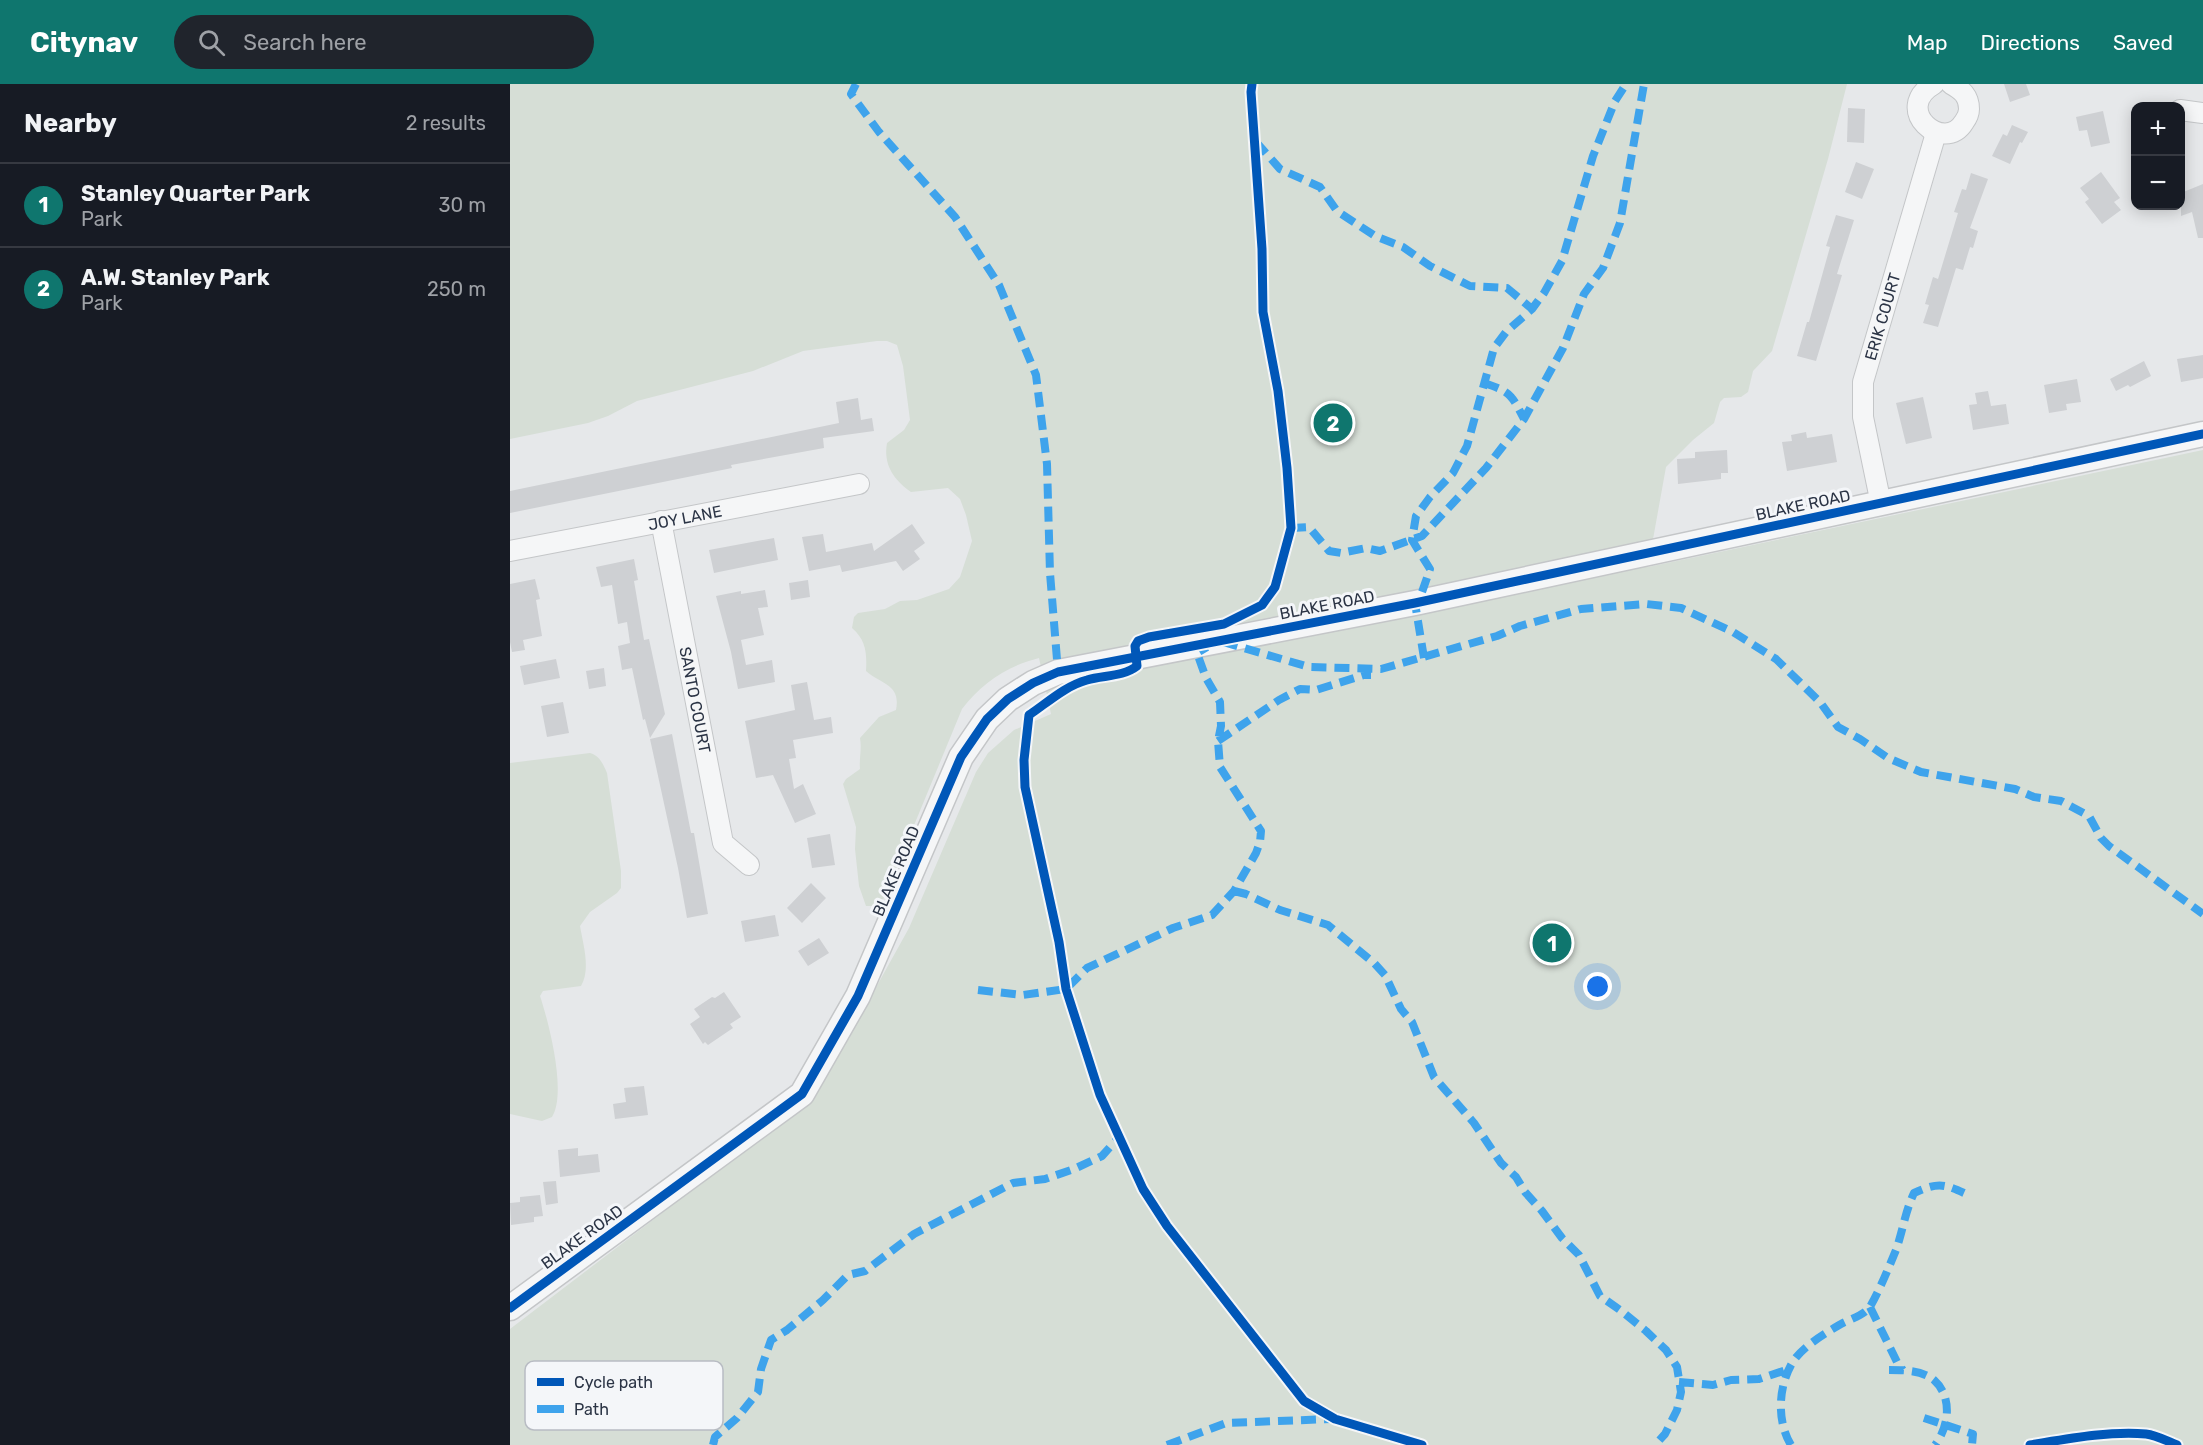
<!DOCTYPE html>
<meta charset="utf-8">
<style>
:root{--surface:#171b24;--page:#20242c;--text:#f1f3f6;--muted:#9ea1a6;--line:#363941;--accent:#0f766e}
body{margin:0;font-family:Rubik,sans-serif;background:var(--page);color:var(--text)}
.controls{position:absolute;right:18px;top:18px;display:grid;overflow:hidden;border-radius:12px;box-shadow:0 3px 15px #0003}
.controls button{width:54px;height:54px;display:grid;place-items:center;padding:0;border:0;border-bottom:2px solid var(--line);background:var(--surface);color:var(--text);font:30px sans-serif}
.you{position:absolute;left:1088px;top:903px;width:21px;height:21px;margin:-15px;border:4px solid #fff;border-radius:50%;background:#1a73e8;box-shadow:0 0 0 9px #1a73e833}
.badge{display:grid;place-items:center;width:39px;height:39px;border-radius:50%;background:var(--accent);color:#fff;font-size:20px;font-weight:700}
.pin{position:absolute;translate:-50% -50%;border:3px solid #fff;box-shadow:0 2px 6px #0006}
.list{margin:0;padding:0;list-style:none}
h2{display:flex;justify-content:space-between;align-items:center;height:78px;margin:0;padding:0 24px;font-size:26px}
h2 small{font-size:20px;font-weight:400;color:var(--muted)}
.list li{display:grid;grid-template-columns:39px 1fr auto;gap:18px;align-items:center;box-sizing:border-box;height:84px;padding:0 24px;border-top:2px solid var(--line)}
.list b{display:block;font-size:22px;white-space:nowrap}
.list p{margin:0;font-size:20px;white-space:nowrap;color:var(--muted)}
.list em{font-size:20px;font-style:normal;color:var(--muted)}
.icon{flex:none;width:33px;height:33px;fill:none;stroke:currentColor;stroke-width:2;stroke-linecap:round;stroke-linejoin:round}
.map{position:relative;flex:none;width:1693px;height:1361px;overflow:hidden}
header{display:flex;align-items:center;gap:36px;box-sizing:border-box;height:84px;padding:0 30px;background:var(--accent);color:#fff}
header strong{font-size:28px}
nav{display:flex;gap:33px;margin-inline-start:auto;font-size:21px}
.search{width:420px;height:54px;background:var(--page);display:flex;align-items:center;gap:15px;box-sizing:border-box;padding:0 21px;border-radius:33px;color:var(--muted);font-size:22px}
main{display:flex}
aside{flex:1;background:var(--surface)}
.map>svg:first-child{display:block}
.green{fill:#d6ded6}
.building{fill:#ced0d3}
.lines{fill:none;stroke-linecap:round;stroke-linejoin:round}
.minor-casing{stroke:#c4c6c8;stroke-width:22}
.tertiary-casing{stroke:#c4c6c8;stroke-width:27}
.minor{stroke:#f5f6f7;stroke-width:20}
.tertiary{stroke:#f5f6f7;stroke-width:24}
.quiet{stroke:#3ea3ec;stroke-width:8;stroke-dasharray:15 8;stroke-linecap:butt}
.cycleway-casing{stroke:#f4f6f9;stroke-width:13}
.cycleway{stroke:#0057b8;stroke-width:9}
.labels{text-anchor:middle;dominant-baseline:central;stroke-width:6;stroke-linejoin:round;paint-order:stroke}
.street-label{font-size:16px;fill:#2b3445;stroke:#f4f6f9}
.key{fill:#f4f6f9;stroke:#b8bcc3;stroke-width:1.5}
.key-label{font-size:16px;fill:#2b3445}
</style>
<header>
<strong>Citynav</strong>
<div class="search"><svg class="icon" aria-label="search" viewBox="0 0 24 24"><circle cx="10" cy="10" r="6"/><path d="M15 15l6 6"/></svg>Search here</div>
<nav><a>Map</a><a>Directions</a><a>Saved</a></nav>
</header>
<main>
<aside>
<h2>Nearby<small>2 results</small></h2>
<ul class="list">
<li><span class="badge">1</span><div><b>Stanley Quarter Park</b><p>Park</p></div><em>30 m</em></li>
<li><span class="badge">2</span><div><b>A.W. Stanley Park</b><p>Park</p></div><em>250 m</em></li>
</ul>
</aside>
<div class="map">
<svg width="1693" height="1361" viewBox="0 0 1693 1361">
<rect width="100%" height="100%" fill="#e6e8ea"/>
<path class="green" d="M0,0h1337l-19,75 -56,192 -19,20 -5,21 -7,5 -17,1 -4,4 -6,21 -21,17 -27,27 -18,100 555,-117v995h-1693v-116l253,-193 51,-47 35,-53 60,-108 67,-156 12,-19 26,-23 37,-16 -12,-56c-32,8 -57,25 -77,51l-78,189 -7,8h-11l-7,-20 -4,-37 1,-22 -13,-43 3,-5 14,-10c-1,-11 2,-20 0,-31l19,-21 17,-7c5,-26 -14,-25 -30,-39 1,-18 0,-31 -14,-43l2,-11 4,-4 27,-4 15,-8 17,-1 32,-11 11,-12 12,-36 -6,-26 -6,-16 -12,-11 -37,4c-17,-12 -28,-27 -24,-49l17,-13 6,-10 -7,-54 -6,-21 -10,-4h-10l-74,10 -50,20 -116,30 -29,15 -20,7 -78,16z
M80,669c10,3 13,11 17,20l14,98v17l-4,5 -27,19 -10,14c3,18 11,43 1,60l-38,5 -3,5c9,27 27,97 12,121l-10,4 -32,-7v-351z"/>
<path class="building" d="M1494,0h22l4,11 -20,7z
M1338,24l17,1 -1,34 -17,-1z
M1593,27l7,32 -19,4 -4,-17 -8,1 -3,-14z
M1502,41l16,7 -6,11 -2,-1 -10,22 -18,-8 11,-22 4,2z
M1346,78l18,7 -12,30 -17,-7z
M1591,88l19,26 -6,4 7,8 -19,14 -17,-22 4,-3 -9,-11z
M1461,89l17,6 -18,49 8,3 -5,17 -3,-1 -7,23 -7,-2 -18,59 -15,-4 6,-18 -4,-1 8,-27 5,2 20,-66 -4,-1 8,-23 4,1z
M1693,100v54h-5l-6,-26 -11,4v-23z
M1326,131l18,5 -17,54 5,1 -26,86 -19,-5 10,-34h2l21,-75 -4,-1z
M1693,271v23l-22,4 -4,-23z
M1634,277l7,15 -21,11 -2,-2 -12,6 -6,-12z
M1567,295l4,23 -15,2 1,6 -18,3 -5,-28z
M1478,307l3,15 15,-2 3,20 -36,6 -4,-25 8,-1 -2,-11z
M1413,313l9,41 -26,6 -10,-41z
M348,314l3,22 11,-2 2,13 -51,7 1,10 -93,17 1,3 -222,45v-22l329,-68 -3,-21z
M1296,348l1,6 25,-4 5,28 -50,9 -5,-29 10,-1 -1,-6z
M1217,366l1,23h-7v6l-43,5 -1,-25 18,-1v-6z
M402,440l13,19 -11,8 6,8 -17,12 -7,-10 -54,11 -2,-7 -31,6 -7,-34 21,-3 3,18 46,-9 2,8z
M264,454l4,22 -64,13 -5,-23z
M124,475l4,21 -4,1 10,59 5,-1 16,75 -15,24 -5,-19 -2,1 -11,-52 -10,2 -4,-24 12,-3 -3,-21 -9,2 -6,-39 -11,2 -5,-20z
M25,495l5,20 -4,1 6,36 -19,4 2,10 -13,2 -2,-10v-58z
M298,496l2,17 -19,3 -2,-17z
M255,506l3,17 -10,1 6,27 -23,5 5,25 26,-5 3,22 -37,7 -7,-37 -15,-56 25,-5v3z
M46,575l4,19 -36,7 -4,-19z
M94,584l2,18 -17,3 -3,-18z
M297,598l7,38 17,-3 2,16 -40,7 3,18 -7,1 5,30 9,-5 13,30 -21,9 -22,-48 -17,3 -11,-57 50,-11 -4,-25z
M53,618l6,31 -22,4 -6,-31z
M162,650l19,99h3l14,81 -21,4 -9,-50 -28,-129z
M320,750l5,31 -23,3 -5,-30z
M301,799l15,15 -24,25 -15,-15z
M265,831l4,21 -34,6 -4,-21z
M309,854l10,15 -21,13 -10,-15z
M214,908l17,25 -11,7 3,4 -25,17 -3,-3 -2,2 -13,-20 10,-7 -6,-8 18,-12 3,1z
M134,1002l4,29 -33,4 -2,-15 13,-2 -2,-14z
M68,1064v8l20,-2 2,18 -40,5 -2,-27z
M46,1097l2,22 -12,2 -3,-23z
M30,1111l3,21 -9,1v5l-23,3 -1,-22 10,-1v-5z"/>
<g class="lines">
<g class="minor-casing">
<g id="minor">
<path d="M1424,0c-43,25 10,71 30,38 3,-4 5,-7 5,-13 0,-13 -7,-19 -18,-25"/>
<path d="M1670,26l23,3"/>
<path id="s1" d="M1371,420l-18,-87v-35l73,-249"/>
<path id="s2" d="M151,437l62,322 26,22"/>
<path id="s3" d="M0,467l349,-67"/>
</g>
</g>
<g class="tertiary-casing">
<path id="tertiary" d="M0,1224l292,-214 56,-98 103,-239 26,-38 21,-20 25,-16 25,-11 357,-69 788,-169"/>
</g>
<use href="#minor" class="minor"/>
<use href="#tertiary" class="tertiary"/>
<path class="quiet" d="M346,0l-5,10 28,38 76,85 44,68 37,90 11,89 3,109 8,99
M746,58l24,27 40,18 17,24 38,25 28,11 27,19 40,20 37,2 25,21
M974,299c27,9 27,11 40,36
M781,444l18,-1 20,24 12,2 25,-5 14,3 42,-15 64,-68 38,-49 39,-71 21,-54 19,-26 17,-45 24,-139
M713,558l86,25 72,2 116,-33 23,-10 61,-17 65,-5 35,4 52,24 43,27 44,43 18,25 22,12 28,19 33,14 94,17 19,8 27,4 28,15 12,22 8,8 94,68
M914,574l-9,-55 6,-8 9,-26 -18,-29 4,-24 14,-19 23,-24 14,-27 27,-98 12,-16 26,-23 12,-16 18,-32 31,-105 22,-55 11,-17
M708,657l61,-41 21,-11 16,1 48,-15h7
M724,807l12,3 34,16 48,15 46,38 11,12 16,34 11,13 22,55 40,46 27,40 15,14 9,15 17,19 20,27 17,17 21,41 20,14 26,21 20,19 11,17 4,25 -4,18 -12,24 -10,11
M468,906l45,5 43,-6 21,-21 86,-40 39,-13 22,-24 22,-38 4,-11 1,-11 -41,-64 -2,-26 3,-15 -1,-24 -14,-24 -9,-25 10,-6
M1360,1223l28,57 5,6
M1379,1286c14,0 33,0 45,10 19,17 15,47 1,65
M1169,1298l34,3 18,-5 28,-1 30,-10
M1414,1334l49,16 -1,11
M203,1361l2,-8 22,-19 21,-26 3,-23 10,-29 16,-10 36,-30 25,-25 17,-4 49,-37 99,-51 32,-4 29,-10 28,-13 17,-19
M657,1361l59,-22 105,-4
M1281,1361c-14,-23 -13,-56 0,-80 9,-17 33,-31 50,-41 9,-5 25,-9 30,-19 9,-16 18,-38 25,-55 7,-20 9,-38 18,-57 23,-10 28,-10 50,0"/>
<g class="cycleway-casing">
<path id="cycleway" d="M742,0l-1,8 11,157 1,63 15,79 9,77 4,60 -16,59 -13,18 -38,19 -75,13 -11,4 -3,5 2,20c-14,11 -34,9 -50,14 -22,6 -40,23 -58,35l-5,45 1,27 34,155 7,47 34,106 43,94 24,37 137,175 31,18 87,26
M0,1224l292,-214 56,-98 103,-239 26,-38 21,-20 25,-16 25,-11 357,-69 788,-169
M1520,1361c37,-6 77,-14 116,-11 10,1 21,7 31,11"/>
</g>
<use href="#cycleway" class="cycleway"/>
</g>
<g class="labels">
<g class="street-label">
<text stroke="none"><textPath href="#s1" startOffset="192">ERIK COURT</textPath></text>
<text transform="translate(1293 421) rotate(-12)">BLAKE ROAD</text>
<text stroke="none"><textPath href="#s3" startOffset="178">JOY LANE</textPath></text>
<text transform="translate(817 521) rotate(-11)">BLAKE ROAD</text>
<text stroke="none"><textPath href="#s2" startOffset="182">SANTO COURT</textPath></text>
<text transform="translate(386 787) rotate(-67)">BLAKE ROAD</text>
<text transform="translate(72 1153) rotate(-36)">BLAKE ROAD</text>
</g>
</g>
<rect x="15" y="1277" width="198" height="69" rx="9" class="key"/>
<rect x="27" y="1294" width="27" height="8" fill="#0057b8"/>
<rect x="27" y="1321" width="27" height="8" fill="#3ea3ec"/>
<g class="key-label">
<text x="64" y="1304">Cycle path</text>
<text x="64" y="1331">Path</text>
</g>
</svg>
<div class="controls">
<button>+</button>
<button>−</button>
</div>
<div class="you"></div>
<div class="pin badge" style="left:1042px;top:859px">1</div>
<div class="pin badge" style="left:823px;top:339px">2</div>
</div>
</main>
